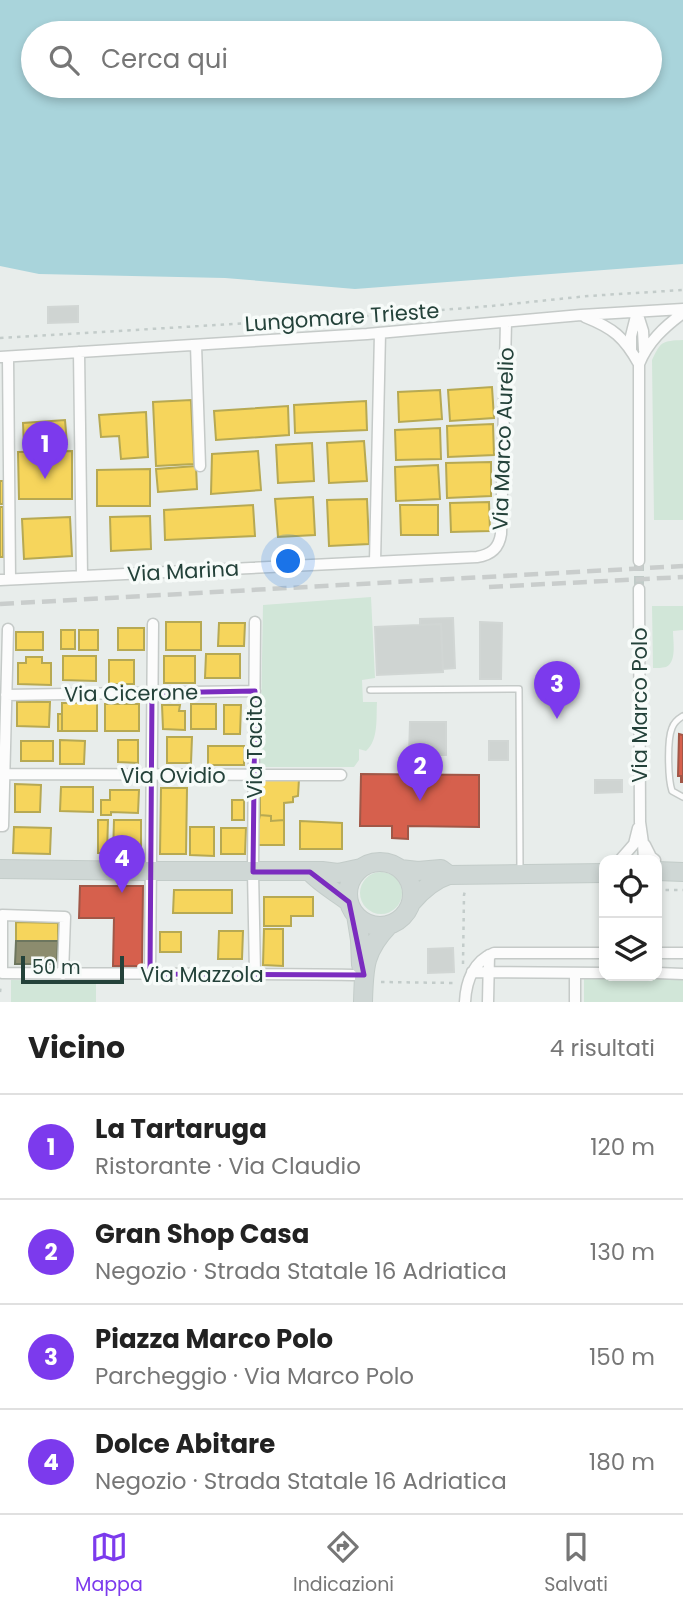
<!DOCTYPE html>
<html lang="it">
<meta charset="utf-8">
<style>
:root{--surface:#fff;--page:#f6f6f6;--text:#222;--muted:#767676;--line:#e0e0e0;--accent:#7c3aed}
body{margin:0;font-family:Poppins,sans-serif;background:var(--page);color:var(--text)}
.controls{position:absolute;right:21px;bottom:21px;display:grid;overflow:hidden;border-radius:14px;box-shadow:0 4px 10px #0003}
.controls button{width:63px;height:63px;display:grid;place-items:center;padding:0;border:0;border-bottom:2px solid var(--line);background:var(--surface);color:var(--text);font:35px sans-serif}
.scale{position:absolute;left:21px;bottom:18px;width:103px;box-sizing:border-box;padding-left:7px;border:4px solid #24423a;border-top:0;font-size:19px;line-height:24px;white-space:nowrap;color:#24423a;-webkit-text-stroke:5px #f7fbf9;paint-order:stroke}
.you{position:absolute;left:289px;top:562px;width:24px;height:24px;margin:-18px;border:5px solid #fff;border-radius:50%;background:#1a73e8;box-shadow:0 0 0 10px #1a73e833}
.badge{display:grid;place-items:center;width:46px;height:46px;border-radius:50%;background:var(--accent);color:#fff;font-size:23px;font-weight:700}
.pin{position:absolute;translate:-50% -58px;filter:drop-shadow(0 2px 4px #0008)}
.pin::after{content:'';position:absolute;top:37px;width:24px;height:21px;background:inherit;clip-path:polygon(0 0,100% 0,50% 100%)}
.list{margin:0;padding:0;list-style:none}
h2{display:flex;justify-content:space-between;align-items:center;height:91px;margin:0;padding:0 28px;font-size:30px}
h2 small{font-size:23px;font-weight:400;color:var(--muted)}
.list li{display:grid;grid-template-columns:46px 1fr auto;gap:21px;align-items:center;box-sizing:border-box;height:105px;padding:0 28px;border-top:2px solid var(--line)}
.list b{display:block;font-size:26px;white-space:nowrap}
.list p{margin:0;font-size:23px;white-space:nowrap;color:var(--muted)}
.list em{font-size:23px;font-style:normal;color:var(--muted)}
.icon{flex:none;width:38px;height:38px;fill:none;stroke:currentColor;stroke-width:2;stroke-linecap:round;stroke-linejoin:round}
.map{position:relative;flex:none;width:683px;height:1002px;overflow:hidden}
.search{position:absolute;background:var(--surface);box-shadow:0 4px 10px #0003;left:21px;right:21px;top:21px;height:77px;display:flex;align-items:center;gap:18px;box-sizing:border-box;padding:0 24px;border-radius:38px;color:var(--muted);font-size:26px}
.sheet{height:511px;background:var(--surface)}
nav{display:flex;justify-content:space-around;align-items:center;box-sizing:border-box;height:98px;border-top:2px solid var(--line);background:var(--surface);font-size:19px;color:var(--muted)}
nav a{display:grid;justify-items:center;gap:4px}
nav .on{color:var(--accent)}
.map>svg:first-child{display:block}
.green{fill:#d1e6d8}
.water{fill:#a9d4db;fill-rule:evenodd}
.homes{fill:#f6d55c;stroke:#b7a952;stroke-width:2}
.shops{fill:#d6604d;stroke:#a15747;stroke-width:2}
.industry{fill:#8c8c6e;stroke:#6d765e;stroke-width:2}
.building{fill:#cfd4d2;stroke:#d1d6d4;stroke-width:2}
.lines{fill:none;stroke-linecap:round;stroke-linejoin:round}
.minor-tunnel{stroke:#c1cbc8;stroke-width:10;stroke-dasharray:10 5;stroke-linecap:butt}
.service-casing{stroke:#c5cac8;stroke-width:8}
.minor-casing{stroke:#c5cac8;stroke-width:13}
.primary-casing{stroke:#c3ccc9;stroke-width:20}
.path{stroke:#c3ccca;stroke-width:2.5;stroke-dasharray:3.5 5;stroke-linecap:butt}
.service{stroke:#fcfcfc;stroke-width:5}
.minor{stroke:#fcfcfc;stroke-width:10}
.primary{stroke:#cfd7d5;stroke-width:18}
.rail{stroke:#c9cdcc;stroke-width:4.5;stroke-dasharray:14 7;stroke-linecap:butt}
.marked{fill:none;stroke:#7b2cbf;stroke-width:5;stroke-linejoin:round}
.labels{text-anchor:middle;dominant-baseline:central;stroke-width:7;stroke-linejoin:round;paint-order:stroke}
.street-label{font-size:21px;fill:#24423a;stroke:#f7fbf9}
</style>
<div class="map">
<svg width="683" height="1002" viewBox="0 0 683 1002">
<rect width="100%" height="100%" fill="#e8edeb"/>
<path class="green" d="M683,340v180h-29l-2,-160c9,-19 10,-19 31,-20z
M371,597l4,81 -13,2 1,22h14c-1,15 2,38 -11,49l-7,-2v11l-5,7h-94l3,-162z
M652,606h31v24l-10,1c0,10 4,31 -7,36 -4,1 -9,1 -13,1z
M360 893a21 21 0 1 1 42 0a21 21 0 1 1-42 0Z
M584,977l99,1v24h-99z
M11,980l85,1v21h-85z"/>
<path class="water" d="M0,0h683v264l-328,25 -130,-11 -186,-4 -39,-8zM33,33h617v53h-617z"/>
<path class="homes" d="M492,387l2,31 -44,3 -2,-31z
M440,390l2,29 -43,3 -1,-30z
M191,400l3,64 -38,2 -3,-64z
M366,401l1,29 -72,3 -1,-28z
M288,406l1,29 -73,5 -2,-29z
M146,412l2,45 -27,2 -2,-23 -18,1 -2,-22z
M65,420l2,24 -43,3 -1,-24z
M493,424l1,31 -46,2 -1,-31z
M440,428l1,31 -45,1 -1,-30z
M364,441l3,40 -38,2 -2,-40z
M312,443l2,38 -36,2 -2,-38z
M72,451v48h-53l-1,-47z
M258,451l3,39 -50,4 1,-40z
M491,462v34l-44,2 -1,-35z
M438,465l2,34 -44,2 -1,-34z
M196,466l1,23 -39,3 -2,-23z
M150,469v37h-53v-36z
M0,481h3v23h-3z
M313,497l2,38 -37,2 -3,-38z
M367,499l2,45 -40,2 -2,-46z
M489,502l1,29 -39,1 -1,-29z
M253,505l2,31 -90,4 -1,-30z
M400,505h38v30h-37z
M0,507h3v50h-3z
M150,516l1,33 -40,2 -1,-34z
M70,517l2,39 -48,3 -2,-40z
M166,622h35v28h-35z
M219,623h26l-1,23h-26z
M118,628h26v22h-26z
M61,630h14v19h-14z
M79,630h19v20h-19z
M16,632h27v18h-27z
M206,654h34v24h-35z
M63,656h33v25l-33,-1z
M164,656h31v27h-31z
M26,657h16v6h9v22l-33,-1v-21h8z
M109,660h25v24h-25z
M17,702h33l-1,25 -32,-1z
M62,703h35v28h-35z
M105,704h34v27h-34z
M191,704h25v25h-25z
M162,705h18l-1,6h6v19l-22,-1z
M224,705h17l-1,29h-16z
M58,714h4v17h-4z
M167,737h25l-1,26h-24z
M60,740l25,1 -1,23h-24z
M118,740h20v23l-20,-1z
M21,741h32v20h-32z
M208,746h36v19h-36z
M299,779l-1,17 -5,1v5l-9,1v17l-13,1v-5l-11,-1v-35z
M15,784l26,1 -1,27h-25z
M61,787h32v25l-33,-1z
M161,788h26l-1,66h-26z
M110,790h29l-1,23 -27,-1v3h-10v-15h9z
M232,800h12v20h-12z
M260,815l11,1v5l13,-1v25h-26v-21z
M98,820h10l-1,33h-9z
M114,820h27v35h-28z
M300,821l42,2v26h-42z
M14,827l37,1 -1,26 -37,-1z
M190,827h24v29l-24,-1z
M221,828h25l-1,26h-24z
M174,890h58v23h-59z
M264,897h49v19h-22v10h-27z
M16,922l42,1v18h-42z
M264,929h19v37l-20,-1z
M219,931h24l-1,28h-24z
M160,932h21v20h-21z"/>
<path class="shops" d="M679,734l4,1v47h-2v-6h-3z
M361,774l118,1v52l-71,-1v13l-16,-1v-12h-32z
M80,886h63l-1,80h-29l1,-48h-35z"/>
<path class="industry" d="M16,941h42l-1,23h-42z"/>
<path class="building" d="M78,306v16l-30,1v-16z
M453,618l2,50 -12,1 -2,-45 -21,1v-6z
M480,622l22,1 -1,56h-21z
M441,624l2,48 -66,3 -2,-48z
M410,722h36v33h-37z
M489,741h19v19h-19z
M595,780h27v12l-27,1z
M453,948l1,24 -26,1v-24z"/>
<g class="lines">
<path class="minor-tunnel" d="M639,561v28"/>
<g class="service-casing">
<path id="service" d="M370,690l149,-1 1,182
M683,716c-5,3 -9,6 -11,12 -5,12 -4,51 0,63l11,6"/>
</g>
<g class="minor-casing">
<path id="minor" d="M637,312l6,19 1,19
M585,317c28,11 39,20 54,47
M196,345l4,121
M631,349v-13l6,-24
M79,352l3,224
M0,357l367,-23 214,-19 102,-6
M8,357l2,222
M639,561v-197c9,-22 25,-37 44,-51
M375,562l5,-229
M0,580l477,-23c14,-2 22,-9 24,-23l5,-212
M639,589l1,233 3,21 1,17
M255,622l-2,250 2,101
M6,695l249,-4
M5,774l336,1
M0,826h3l5,-197
M645,845l6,12 4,3
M620,860l14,-16 4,-16
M657,953h26
M472,972l132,1
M657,973l26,1
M63,974l2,-57 -63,-2v58c121,1 241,0 362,2
M150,974l3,-350
M465,1002c1,-20 8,-41 29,-49h110
M488,1002l1,-47
M575,1002v-29"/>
</g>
<g class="primary-casing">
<path id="primary" d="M348 894a32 32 0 1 1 64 0a32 32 0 1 1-64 0Z
M0,869l150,2h172l16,2 23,-5
M400,869l18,2 23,-2 8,6
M657,871l26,1
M310,872c11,12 26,20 39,30
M411,903c11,-13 22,-23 38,-28l155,-2
M356,915l4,25 1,25
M363,1002c1,-35 1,-51 26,-77"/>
</g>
<path class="path" d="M0,338l368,-22 123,-10 97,-10 95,-6
M657,890h26
M463,964l1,-69 1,-4
M381,982l73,1
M0,992l1,-8"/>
<use href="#service" class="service"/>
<use href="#minor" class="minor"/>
<use href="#primary" class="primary"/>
<path class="rail" d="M489,587l194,-10
M0,604l683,-38"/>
</g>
<path class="marked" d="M255,691l-2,181h57l39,30 15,73 -214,-1 2,-281z"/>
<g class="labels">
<g class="street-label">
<text transform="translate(342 317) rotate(-4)">Lungomare Trieste</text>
<text transform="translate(503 439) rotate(-88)">Via Marco Aurelio</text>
<text transform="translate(183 571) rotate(-3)">Via Marina</text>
<text transform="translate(131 693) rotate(-1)">Via Cicerone</text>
<text transform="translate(639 705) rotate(-90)">Via Marco Polo</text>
<text transform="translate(254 747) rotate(-90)">Via Tacito</text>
<text x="173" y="775">Via Ovidio</text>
<text x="202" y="974">Via Mazzola</text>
</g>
</g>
</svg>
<div class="controls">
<button><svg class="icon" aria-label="locate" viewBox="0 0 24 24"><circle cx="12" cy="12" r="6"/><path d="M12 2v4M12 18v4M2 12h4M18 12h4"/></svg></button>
<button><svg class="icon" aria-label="layers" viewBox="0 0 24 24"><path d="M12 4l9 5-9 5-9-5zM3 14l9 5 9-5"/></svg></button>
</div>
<div class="scale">50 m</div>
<div class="you"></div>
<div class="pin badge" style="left:45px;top:479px">1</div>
<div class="pin badge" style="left:420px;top:801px">2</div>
<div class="pin badge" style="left:557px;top:719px">3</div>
<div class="pin badge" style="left:122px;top:893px">4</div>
<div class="search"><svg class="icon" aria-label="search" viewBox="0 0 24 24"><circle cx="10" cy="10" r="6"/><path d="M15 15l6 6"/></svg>Cerca qui</div>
</div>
<section class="sheet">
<h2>Vicino<small>4 risultati</small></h2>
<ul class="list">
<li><span class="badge">1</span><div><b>La Tartaruga</b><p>Ristorante · Via Claudio</p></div><em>120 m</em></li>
<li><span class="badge">2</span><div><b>Gran Shop Casa</b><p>Negozio · Strada Statale 16 Adriatica</p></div><em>130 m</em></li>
<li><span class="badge">3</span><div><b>Piazza Marco Polo</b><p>Parcheggio · Via Marco Polo</p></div><em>150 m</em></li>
<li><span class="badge">4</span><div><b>Dolce Abitare</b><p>Negozio · Strada Statale 16 Adriatica</p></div><em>180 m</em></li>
</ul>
</section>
<nav>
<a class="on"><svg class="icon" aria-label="map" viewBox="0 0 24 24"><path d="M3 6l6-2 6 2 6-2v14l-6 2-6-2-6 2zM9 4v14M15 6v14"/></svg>Mappa</a>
<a><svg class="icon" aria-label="directions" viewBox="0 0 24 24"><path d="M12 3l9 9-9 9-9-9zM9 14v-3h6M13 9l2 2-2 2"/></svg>Indicazioni</a>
<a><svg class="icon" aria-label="saved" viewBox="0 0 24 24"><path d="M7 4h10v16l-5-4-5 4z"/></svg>Salvati</a>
</nav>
